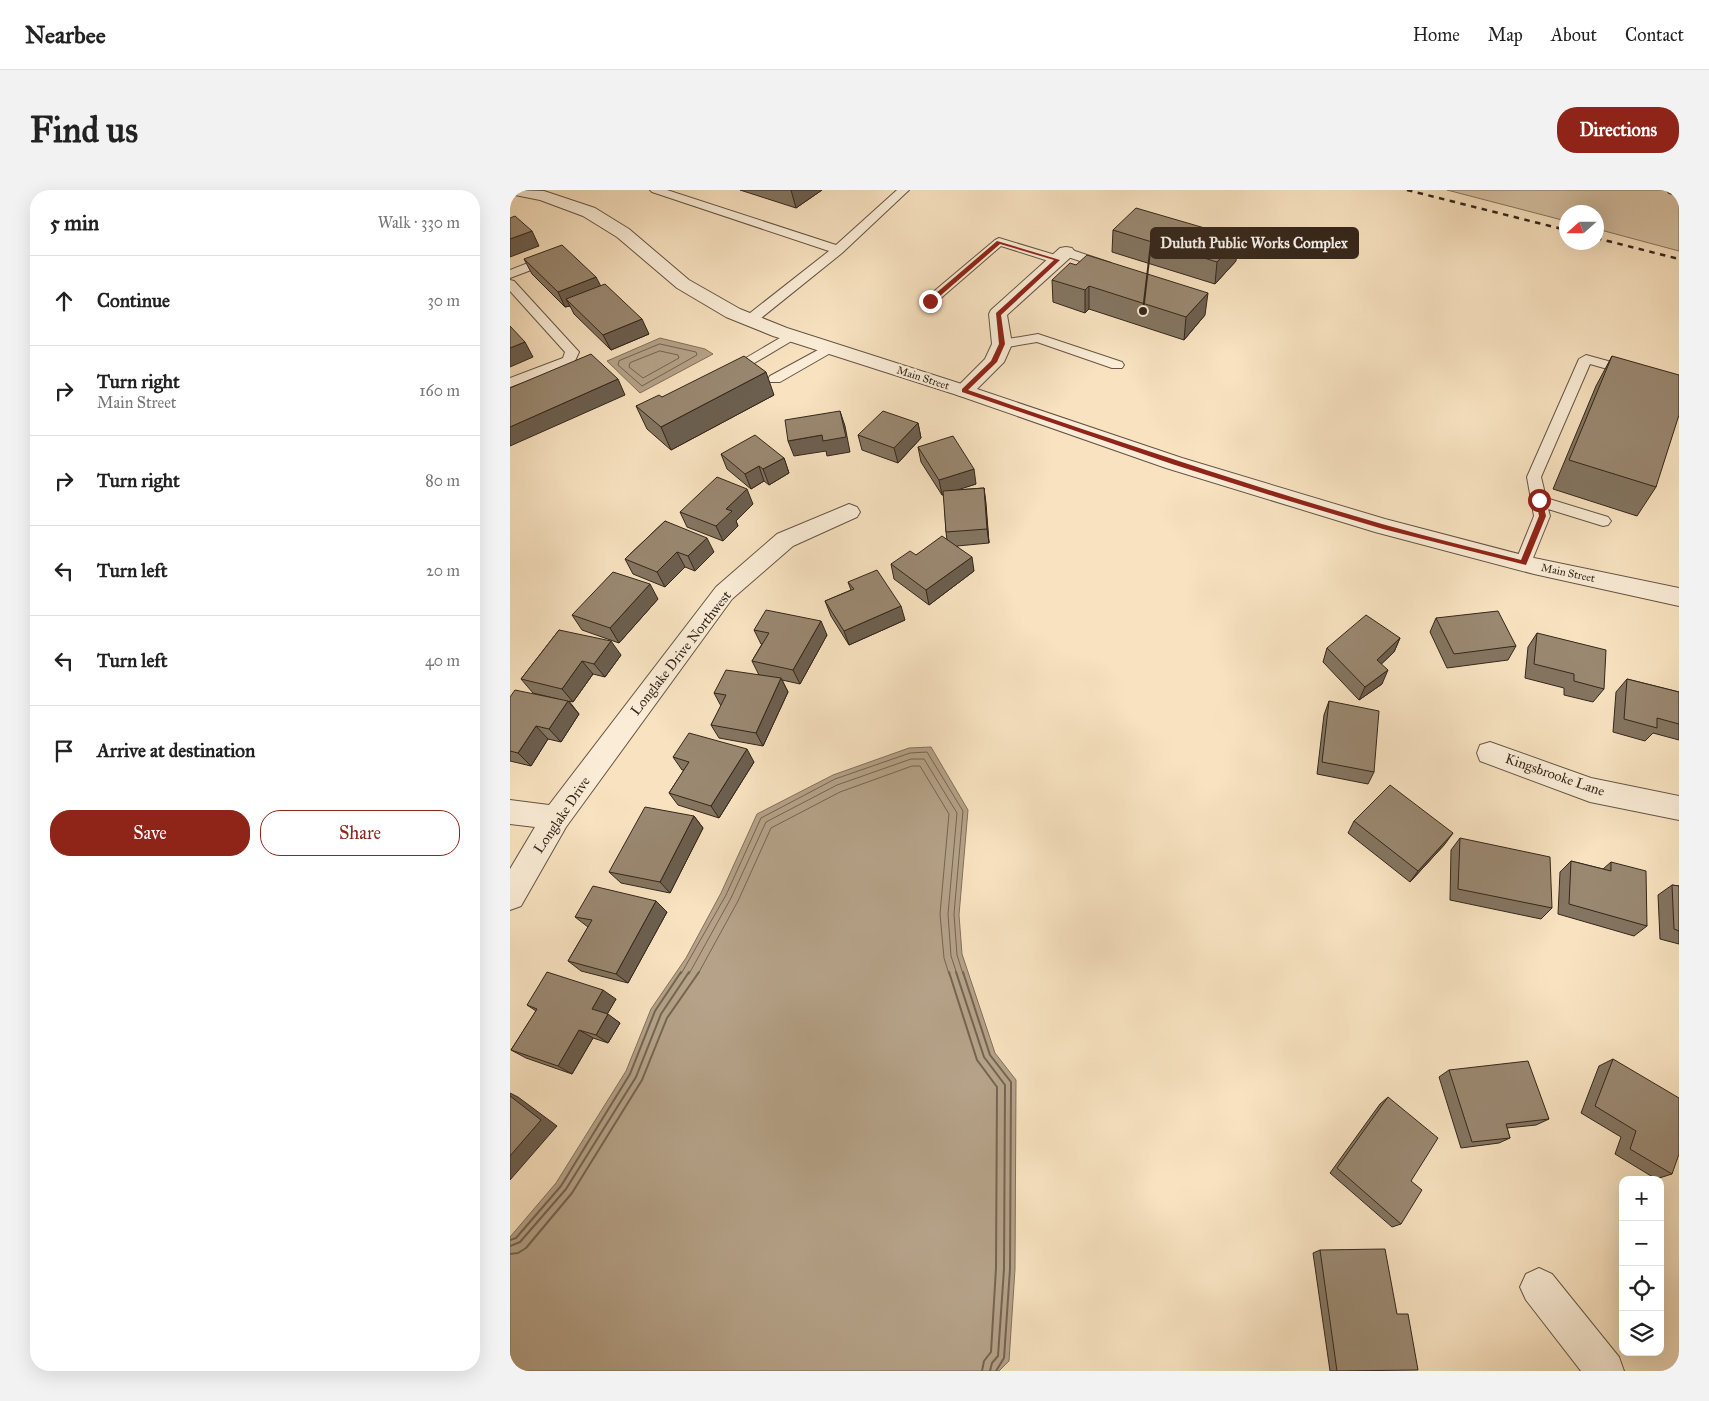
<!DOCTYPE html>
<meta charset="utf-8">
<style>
:root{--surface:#fff;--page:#f2f2f2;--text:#222;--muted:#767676;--line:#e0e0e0;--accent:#8f2418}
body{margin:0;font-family:"IM FELL Great Primer",serif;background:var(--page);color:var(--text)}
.controls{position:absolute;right:15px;bottom:15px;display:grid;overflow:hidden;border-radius:10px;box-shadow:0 5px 20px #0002}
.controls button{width:45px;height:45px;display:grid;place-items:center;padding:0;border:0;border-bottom:1px solid var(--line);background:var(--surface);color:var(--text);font:25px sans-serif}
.compass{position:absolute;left:1049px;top:15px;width:45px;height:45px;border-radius:50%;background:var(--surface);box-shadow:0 5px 20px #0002;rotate:249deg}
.stop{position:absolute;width:15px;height:15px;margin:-11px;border:4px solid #8f2418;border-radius:50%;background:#fff}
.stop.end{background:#8f2418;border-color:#fff;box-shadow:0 1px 5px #0008}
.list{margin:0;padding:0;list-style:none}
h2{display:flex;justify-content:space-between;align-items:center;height:65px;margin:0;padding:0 20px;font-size:21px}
h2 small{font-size:16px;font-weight:400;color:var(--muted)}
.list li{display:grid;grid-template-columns:32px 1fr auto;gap:15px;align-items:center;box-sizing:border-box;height:90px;padding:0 20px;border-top:1px solid var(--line)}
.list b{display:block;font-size:19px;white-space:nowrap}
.list p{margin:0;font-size:16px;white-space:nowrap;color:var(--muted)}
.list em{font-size:16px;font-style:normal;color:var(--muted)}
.actions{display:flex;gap:10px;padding:15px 20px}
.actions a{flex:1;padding:11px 0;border:1px solid var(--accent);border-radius:20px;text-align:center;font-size:18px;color:var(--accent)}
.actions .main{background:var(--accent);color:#fff}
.icon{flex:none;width:28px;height:28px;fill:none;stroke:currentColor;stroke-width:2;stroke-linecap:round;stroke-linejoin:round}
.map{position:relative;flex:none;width:1169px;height:1181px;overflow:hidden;border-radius:20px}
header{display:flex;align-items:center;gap:30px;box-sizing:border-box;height:70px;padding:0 25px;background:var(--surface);border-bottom:1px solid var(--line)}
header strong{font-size:24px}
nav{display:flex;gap:28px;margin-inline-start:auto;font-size:18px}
.intro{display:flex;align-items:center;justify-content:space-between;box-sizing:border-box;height:120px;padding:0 30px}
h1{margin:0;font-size:35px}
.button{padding:12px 22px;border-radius:20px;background:var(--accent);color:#fff;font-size:18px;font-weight:700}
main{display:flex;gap:30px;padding:0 30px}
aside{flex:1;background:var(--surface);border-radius:20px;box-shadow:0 5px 20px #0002}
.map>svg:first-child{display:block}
.green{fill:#d7c2a4;stroke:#867460}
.water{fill:#b5a288;stroke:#81705c}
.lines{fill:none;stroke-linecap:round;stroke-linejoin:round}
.shore-far1{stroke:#746452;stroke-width:1}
.shore{stroke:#746452;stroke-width:2}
.service-casing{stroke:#655544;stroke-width:2}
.minor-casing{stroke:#655544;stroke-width:2}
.tertiary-casing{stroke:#655544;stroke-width:2}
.primary-casing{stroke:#34261b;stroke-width:2}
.service{fill:#faecd6;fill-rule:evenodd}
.minor{fill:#faecd6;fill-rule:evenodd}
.tertiary{fill:#faecd6;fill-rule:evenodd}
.primary{fill:#f8e2c0;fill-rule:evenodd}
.rail{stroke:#34261b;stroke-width:2.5;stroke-dasharray:5.5 5.5;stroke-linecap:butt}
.wall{fill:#847561;stroke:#34261b}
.shaded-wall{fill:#6c5f4f;stroke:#34261b}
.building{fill:#9a8871;stroke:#34261b}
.route{fill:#8f2418}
.labels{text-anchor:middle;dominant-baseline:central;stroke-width:4.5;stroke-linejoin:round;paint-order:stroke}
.far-street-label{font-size:11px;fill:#34261b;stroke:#faecd6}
.street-label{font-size:14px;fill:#34261b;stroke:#faecd6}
.leader{fill:none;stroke:#34261b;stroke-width:2}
.callout-dot{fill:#34261b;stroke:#faecd6;stroke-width:2}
.callout{fill:#34261b;stroke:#34261b;stroke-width:2}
.callout-label{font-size:15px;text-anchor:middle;font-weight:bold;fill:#fff}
</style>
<header>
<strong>Nearbee</strong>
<nav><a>Home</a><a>Map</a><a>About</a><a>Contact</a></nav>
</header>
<div class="intro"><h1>Find us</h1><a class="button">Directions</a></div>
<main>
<aside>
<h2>5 min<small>Walk · 330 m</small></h2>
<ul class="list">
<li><svg class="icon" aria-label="ahead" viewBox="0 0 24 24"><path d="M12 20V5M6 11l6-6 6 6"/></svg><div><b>Continue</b></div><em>30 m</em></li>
<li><svg class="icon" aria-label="right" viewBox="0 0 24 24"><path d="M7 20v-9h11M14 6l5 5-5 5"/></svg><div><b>Turn right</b><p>Main Street</p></div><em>160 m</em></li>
<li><svg class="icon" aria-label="right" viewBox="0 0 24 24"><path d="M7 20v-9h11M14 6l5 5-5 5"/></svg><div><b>Turn right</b></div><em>80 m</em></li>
<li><svg class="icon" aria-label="left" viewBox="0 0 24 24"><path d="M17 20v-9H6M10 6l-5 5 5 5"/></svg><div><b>Turn left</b></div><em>20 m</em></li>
<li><svg class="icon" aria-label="left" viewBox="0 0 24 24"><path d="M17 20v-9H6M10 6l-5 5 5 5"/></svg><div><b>Turn left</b></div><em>40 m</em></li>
<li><svg class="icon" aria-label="arrive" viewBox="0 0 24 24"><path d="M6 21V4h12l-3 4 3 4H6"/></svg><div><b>Arrive at destination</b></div></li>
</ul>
<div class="actions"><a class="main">Save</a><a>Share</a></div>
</aside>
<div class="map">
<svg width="1169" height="1181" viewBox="0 0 1169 1181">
<rect width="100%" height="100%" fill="#f8e2c0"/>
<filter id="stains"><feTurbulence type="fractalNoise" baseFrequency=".004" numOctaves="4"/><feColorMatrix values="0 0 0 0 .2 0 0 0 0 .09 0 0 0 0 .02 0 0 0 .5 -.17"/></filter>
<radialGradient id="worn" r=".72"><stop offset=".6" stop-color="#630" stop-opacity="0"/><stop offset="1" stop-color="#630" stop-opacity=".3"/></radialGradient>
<path class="green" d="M937,0h232v61l-82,-22 -1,-17h-30v9z"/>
<path class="water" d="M150,148l45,11 8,5 -73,39 -33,-32z
M421,557l37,63 -9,105 3,39 33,99 21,27 -1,189 -6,92 -10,10h-489v-134l46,-54 70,-112 25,-62 35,-51 35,-65 36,-79 76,-39 76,-27z"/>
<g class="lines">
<path class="shore-far1" d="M150,154l36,8 1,3 -55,31 -24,-21 1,-4z
M150,161l18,4 1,3 -36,20 -14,-11 1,-4z
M171,784l45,-79 35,-77 74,-39 75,-26 17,-1 36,59 -9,103 3,41 6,19
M179,784l42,-76 35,-76 71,-37 74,-26h13l33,54 -9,101 3,42 6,18
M188,784l40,-73 33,-73 69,-36 72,-26h8l29,48 -9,100 4,44 5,16"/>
<path class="shore" d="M439,782l28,88 20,27 -1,181 -5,84 -7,9 -2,10
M446,782l28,85 21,28 -1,184 -6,87 -6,7 -2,8
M453,782l27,83 21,27 -1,187 -6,89 -8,13
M0,1050l6,-2 45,-52 69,-112 25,-63 26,-39
M0,1056l10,-4 46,-53 70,-112 25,-63 28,-42
M0,1064l8,-1 8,-5 46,-55 70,-113 25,-62 32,-46"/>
<g class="service-casing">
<path id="service" d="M140,0h17l169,55 61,-55h12l-67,63 -87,70 -5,1 -6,-4 1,-3 84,-66 -177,-59z
M489,48l63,19 2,3 -6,4 -57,-18 -67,58h-8l-2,-3 2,-3 69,-58z
M556,58l45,15 2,3 -6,4 -45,-15 -2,-3 2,-3z
M41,64l6,4 -2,3 -45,17v-8z
M0,90l4,1 65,71 -5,11 -64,24v-9l53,-20 2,-6 -55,-61z
M280,142l6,4 -1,3 -61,36 -5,1 -7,-4z
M528,144l84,28 2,3 -2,3h-10l-75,-26 -35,6 -7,-4 7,-4z
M319,154l5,1 2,3 -2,3 -54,31h-10l-2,-3 2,-3z
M1076,165l51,14 2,3 -7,4 -42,-12 -49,113 5,21 62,19 3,4 -3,4 -5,1 -55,-17 2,7 -19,47 -2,4 -6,2 -6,-2 -2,-4 19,-47 -7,-39 52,-118z"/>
</g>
<g class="minor-casing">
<path id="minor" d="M556,57l6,1 3,4 -3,4 -65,59 5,29 -8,18 -33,33 -7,2 -7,-2 -3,-4 3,-4 28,-28 7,-15 -3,-30 2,-4 69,-62z
M339,314l8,3 3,5 -3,5 -64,29 -61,53 -166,228 -45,79 -11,4v-41l25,-42 -25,-3v-24l39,5 167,-218 61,-53z
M980,552l101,36 88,18v24l-89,-18 -110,-41 -3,-8 3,-8z
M1029,1078l13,6 67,83 5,14h-43l-55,-71 -6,-13 6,-13z"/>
</g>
<g class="tertiary-casing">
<path id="tertiary" d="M0,0l34,1 51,17 34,21 60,51 51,29 47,19 184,59 211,71 203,61 149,39 145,30v18l-145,-32 -159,-42 -209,-64 -209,-73 -184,-59 -47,-19 -49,-29 -60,-51 -34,-21 -43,-16 -30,-6z"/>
</g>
<g class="primary-casing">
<path id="primary" d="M1157,0h12v6l-10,-3z"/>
</g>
<use href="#service" class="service"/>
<use href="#minor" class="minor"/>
<use href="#tertiary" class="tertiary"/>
<use href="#primary" class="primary"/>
<path class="rail" d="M897,0l159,40
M1086,48l83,21"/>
</g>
<path class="wall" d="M230,0h82l-26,18z
M603,40l123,31 -21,23 -103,-32z
M14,69l76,27 49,48 -38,16 -37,-36 -4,-8 -5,1 -33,-33z
M566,75l129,50 -21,25 -95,-31 -4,4 -32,-11 -1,-22z
M1102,166l44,131 -19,29 -84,-27 43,-103z
M264,205l-103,55 -24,-21 -11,-23 26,-9z
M408,233l3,15 -23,25 -36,-13 -4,-15z
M408,257l58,37 -20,6 28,-2 5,55 -32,3 17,25 -45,34 -35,-26 -3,-15 25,-9 31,-15 -1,-8 -2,-37h-2l-21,-33z
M211,264l63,4 5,15 -20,12 -5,-4 -13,8 -24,-20z
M243,314l-17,17 2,5 -15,15 -36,-14 -7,-15z
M155,331l49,31 -19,19 -10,-4 -20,20 -32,-13 -8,-15z
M338,392l57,38 -56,25 -18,-29 -6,-15 26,-11z
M148,409l-39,44 -37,-13 -10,-15z
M926,428l80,28 -8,14 -61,8 -17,-36z
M49,440l62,25 -16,22 -12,-3 -20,28 -4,-1 10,13 -18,28 -13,-3 -17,27 -21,-5v-64l48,2 -25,-6 -12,-14z
M244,440l73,5 -27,49 -18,-4 6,12 -25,54 -44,-8 -8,-13 10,-19 -7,-13 45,-18 -7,-14 10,-17h-1z
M1027,443l67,56 -11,13 -29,-7v-7l-39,-10 3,-31z
M890,448l-6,14 -13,12 1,20 -23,16 -36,-38 4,-14z
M1117,489l52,13v48l-26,-7 -8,8 -32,-9 3,-40z
M819,511l45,71 -6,12 -51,-10 7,-59z
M163,567l81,5 -35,56 -41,-13 -9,-12 15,-23h-2z
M184,626l9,12 -33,65 -49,-10 -12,-11z
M844,631l91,23 -35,38 -62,-49z
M950,648l92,70 -11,11 -91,-19 1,-50z
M1061,671l32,8 8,-7 36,64 -13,10 -76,-22 2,-42z
M1162,695l7,1v58l-19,-5 -2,-44z
M146,711l11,11 -39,71 -47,-12 -13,-10 20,-34 -13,-10z
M106,809l-9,15 13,9 -12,20 -15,-5 -21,36 -46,-16 -15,-8 25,-39 -9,-6z
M1103,869l59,115 -16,5 -41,-25 6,-17 -40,-24 18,-47z
M939,880l100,49 -13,6 -29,3 3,10 -11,5 -38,5 -22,-71z
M878,907l13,127 -9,3 -62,-54 50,-69z
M810,1060l77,64 -14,57h-53l-17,-118z"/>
<path class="shaded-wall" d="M281,0h31l-26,18z
M22,41l7,15 -29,11v-18z
M729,48l-3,23 -21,23 2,-22z
M86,87l8,15 -38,7 4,7 -5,1 -7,-15z
M579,96v23l-4,4v-23z
M698,103l-3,22 -21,25 2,-23z
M132,129l7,15 -38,16 -8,-15z
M15,152l8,15 -23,10v-19z
M256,182l8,23 -103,55 -10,-23z
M108,189l7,16 -115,51v-19z
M330,221l5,15 5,26 -23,4 -1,-5 -32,5 -6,-15 34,-6z
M408,233l3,15 -23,25 -4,-15z
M274,268l5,15 -20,12 -6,-16z
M249,276l5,15 -13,8 -6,-15z
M464,279l2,15 -34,11 -3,-15z
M474,298l2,15 3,40 -2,-14z
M237,299l6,15 -17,17 2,5 -15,15 -7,-15 10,-17z
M197,348l7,14 -19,19 -7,-15z
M167,362l8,15 -20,20 -8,-15z
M462,367l2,14 -45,34 -3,-15z
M140,394l8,15 -39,44 -9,-15z
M391,416l4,14 -56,25 -5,-14z
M311,431l6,14 -27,49 -7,-14z
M890,448l-6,14 -23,22 6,-14z
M101,451l10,14 -16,22 -11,-13z
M72,471l11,13 -20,28 -11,-13z
M878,480l-6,14 -23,16 6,-13z
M271,488l7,14 -25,54 -7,-13z
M58,511l11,13 -18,28 -12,-13z
M26,536l12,13 -17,27 -13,-13z
M237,559l7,13 -35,56 -8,-12z
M184,626l9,12 -33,65 -10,-11z
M943,643l-8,11 -35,38 8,-11z
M146,711l11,11 -39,71 -12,-9z
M93,800l13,9 -11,19 -13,-9z
M98,824l12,9 -12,20 -12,-8z
M69,840l14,8 -21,36 -14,-8z
M0,903l8,4 39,29 -47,54z"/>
<path class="building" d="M626,18l103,30 -22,24 -104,-32z
M5,26l17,15 -22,8v-21z
M52,55l34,32 -38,15 -34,-33z
M577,65l121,38 -22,24 -97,-31 -4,4 -33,-10 18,-17 6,2z
M95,94l37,35 -39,16 -37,-36z
M0,136l15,16 -15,6z
M81,164l27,25 -108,48v-39z
M234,166l22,16 -105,55 -25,-21 23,-11 3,2z
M1102,166l67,19v40l-23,72 -87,-27z
M330,221l6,26 -23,4 -1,-6 -34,6 -3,-21z
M373,221l35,12 -24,25 -36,-13z
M245,245l29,23 -21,11 -4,-3 -14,8 -24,-20z
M443,246l21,33 -35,11 -21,-33z
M207,287l30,12 -21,20 6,2 -16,15 -36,-14z
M474,298l3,41 -41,3 -3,-41z
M155,331l42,17 -19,18 -11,-4 -20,20 -32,-13z
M432,346l30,21 -46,33 -35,-26 19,-13 6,4z
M367,380l24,36 -57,25 -19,-30 29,-12 -6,-7z
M103,382l37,12 -40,44 -38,-13z
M256,420l55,11 -28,49 -41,-9 17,-28 -15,-3z
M988,421l18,35 -62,8 -18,-36z
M856,425l34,23 -23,22 11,10 -23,17 -38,-39z
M49,440l52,11 -17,23 -12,-3 -20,28 -41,-10z
M1027,443l69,17 -2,39 -30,-8v-7l-40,-10z
M216,480l55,8 -25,55 -45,-8 15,-30 -12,-2z
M1117,489l52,13v32l-22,-6v10l-33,-9z
M5,500l53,11 -19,28 -13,-3 -18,27 -8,-2v-54z
M819,511l50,10 -5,61 -52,-10z
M179,543l58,16 -36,57 -42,-13 20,-31 -16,-5z
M880,595l63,48 -35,38 -64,-50z
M135,617l49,9 -34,66 -51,-10z
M950,648l90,19 2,51 -94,-19z
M1061,671l40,10v-9l35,9 1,55 -78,-22z
M1162,695l7,1v45l-5,-2z
M83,696l63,15 -40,73 -48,-13 24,-41 -17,-3z
M37,782l56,18 -11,19 16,5 -12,21 -17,-5 -21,36 -47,-16 26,-41 -10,-4z
M1103,869l66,39v56l-7,20 -42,-25 6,-18 -41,-25z
M1018,871l21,58 -43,5 4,14 -38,4 -23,-72z
M0,906l31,24 -31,36z
M878,907l50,41 -27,43 11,9 -21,34 -64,-56z
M875,1059l12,65h11l10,56 -81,1 -17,-121z"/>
<path class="route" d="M487,51l63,19 -59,55 4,29 -8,18 -29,28c137,47 275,94 414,134 46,13 93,24 139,36l18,-44 -3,-16 6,-1 4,17 -20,49 -143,-36 -107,-32 -104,-33 -210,-72v-3l29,-28 8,-17 -3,-31 58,-53 -54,-16 -68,59h-4v-3z"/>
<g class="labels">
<g class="far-street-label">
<text transform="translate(413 188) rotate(18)">Main Street</text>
<text transform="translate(1058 383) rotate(12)">Main Street</text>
</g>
<g class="street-label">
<text transform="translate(171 463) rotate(-52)">Longlake Drive Northwest</text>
<text transform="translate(1045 585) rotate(19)">Kingsbrooke Lane</text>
<text transform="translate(52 625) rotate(-56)">Longlake Drive</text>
</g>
</g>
<path class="leader" d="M633 121L641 53"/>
<circle class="callout-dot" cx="633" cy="121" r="5"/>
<rect class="callout" x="641" y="38" width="207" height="30" rx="5"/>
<g class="callout-label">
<text x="744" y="58">Duluth Public Works Complex</text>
</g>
<rect width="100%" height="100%" filter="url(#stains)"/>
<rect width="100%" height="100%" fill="url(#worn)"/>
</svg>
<div class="controls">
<button>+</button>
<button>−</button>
<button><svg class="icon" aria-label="locate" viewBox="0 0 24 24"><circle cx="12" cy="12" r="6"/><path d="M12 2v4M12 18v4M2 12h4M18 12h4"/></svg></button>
<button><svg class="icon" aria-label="layers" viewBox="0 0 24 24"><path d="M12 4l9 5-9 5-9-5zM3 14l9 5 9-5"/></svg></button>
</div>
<svg class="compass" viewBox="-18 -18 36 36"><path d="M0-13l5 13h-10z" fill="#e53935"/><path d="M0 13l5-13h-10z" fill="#767676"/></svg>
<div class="stop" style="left:1029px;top:310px"></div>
<div class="stop end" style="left:420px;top:111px"></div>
</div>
</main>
